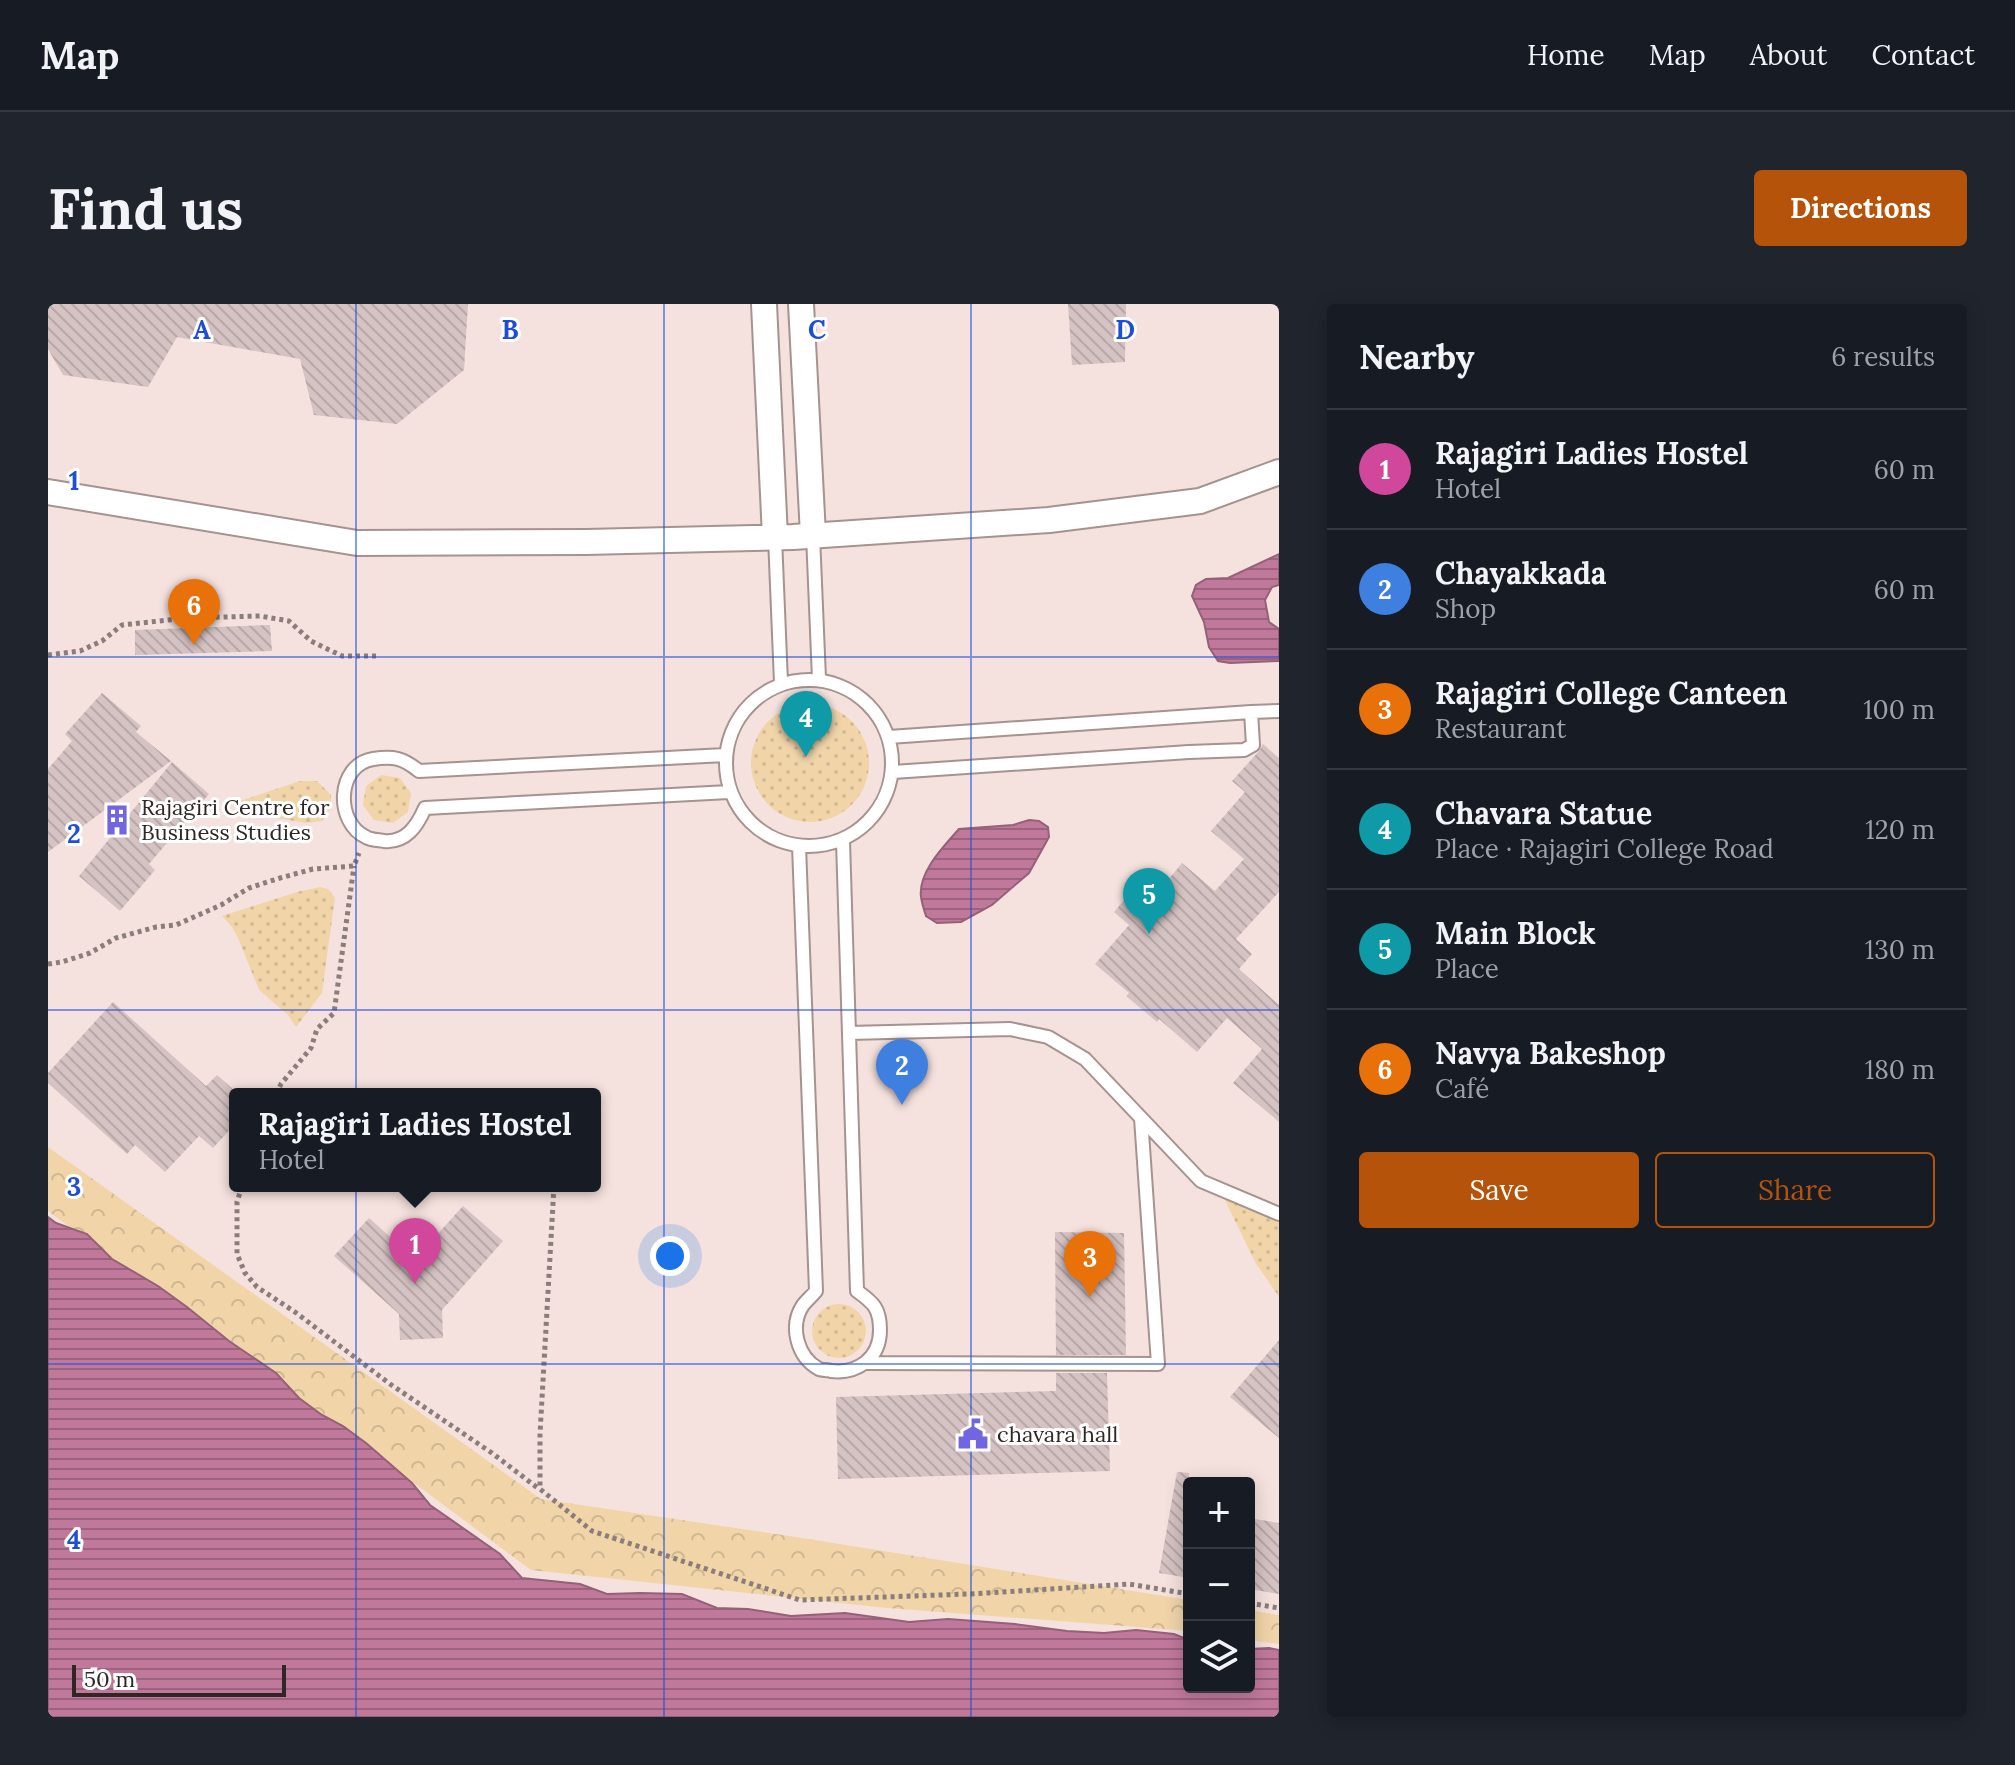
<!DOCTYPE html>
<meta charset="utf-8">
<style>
:root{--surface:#171b24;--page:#20242c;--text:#f1f3f6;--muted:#9ea1a6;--line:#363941;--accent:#b45309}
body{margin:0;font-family:Lora,serif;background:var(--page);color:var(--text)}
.controls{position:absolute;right:24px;bottom:24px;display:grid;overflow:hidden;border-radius:8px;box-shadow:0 4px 20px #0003}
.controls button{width:72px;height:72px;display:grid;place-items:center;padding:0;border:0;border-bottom:2px solid var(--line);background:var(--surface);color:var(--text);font:40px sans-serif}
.scale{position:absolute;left:24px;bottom:20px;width:214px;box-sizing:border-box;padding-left:8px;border:4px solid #2e2725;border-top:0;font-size:22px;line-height:28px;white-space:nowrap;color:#2e2725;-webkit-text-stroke:6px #fff;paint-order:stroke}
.you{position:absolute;left:622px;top:952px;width:28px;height:28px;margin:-20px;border:6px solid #fff;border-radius:50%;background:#1a73e8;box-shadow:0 0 0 12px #1a73e833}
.badge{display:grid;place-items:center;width:52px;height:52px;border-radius:50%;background:var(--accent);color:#fff;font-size:26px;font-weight:700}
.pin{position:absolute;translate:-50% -66px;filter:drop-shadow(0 2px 4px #0008)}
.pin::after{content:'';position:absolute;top:42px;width:28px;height:24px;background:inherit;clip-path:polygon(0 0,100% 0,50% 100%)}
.popup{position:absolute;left:181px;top:784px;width:372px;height:104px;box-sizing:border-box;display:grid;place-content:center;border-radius:8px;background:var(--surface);filter:drop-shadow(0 2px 6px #0005);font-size:26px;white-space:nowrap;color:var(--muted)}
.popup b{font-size:30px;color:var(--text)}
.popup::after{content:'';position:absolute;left:50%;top:100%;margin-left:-16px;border:16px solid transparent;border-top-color:var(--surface)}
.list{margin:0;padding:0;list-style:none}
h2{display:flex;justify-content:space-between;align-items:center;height:104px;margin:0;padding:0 32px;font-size:34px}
h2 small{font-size:26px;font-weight:400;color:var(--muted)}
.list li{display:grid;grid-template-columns:52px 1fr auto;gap:24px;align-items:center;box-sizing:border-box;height:120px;padding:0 32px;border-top:2px solid var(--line)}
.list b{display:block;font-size:30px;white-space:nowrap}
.list p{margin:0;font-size:26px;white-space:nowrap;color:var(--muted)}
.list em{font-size:26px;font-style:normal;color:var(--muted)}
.actions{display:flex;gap:16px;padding:24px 32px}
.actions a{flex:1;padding:18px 0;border:2px solid var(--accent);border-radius:8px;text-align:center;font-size:28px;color:var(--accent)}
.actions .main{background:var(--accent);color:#fff}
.icon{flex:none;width:44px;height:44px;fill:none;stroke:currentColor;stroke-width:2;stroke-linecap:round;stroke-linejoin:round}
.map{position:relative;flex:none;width:1231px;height:1413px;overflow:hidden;border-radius:8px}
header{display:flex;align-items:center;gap:48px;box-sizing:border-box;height:112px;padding:0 40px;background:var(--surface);border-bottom:2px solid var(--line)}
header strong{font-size:38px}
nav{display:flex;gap:44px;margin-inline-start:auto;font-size:28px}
.intro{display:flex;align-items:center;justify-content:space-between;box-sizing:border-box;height:192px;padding:0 48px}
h1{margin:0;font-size:56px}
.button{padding:20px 36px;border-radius:8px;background:var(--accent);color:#fff;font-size:28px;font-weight:700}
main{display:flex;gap:48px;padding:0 48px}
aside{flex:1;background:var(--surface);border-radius:8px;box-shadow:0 4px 20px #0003}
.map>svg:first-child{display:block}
.grass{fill:url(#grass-dots)}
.forest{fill:url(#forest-crowns)}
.water{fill:url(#water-rules);stroke:#956078;stroke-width:2}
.building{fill:url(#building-back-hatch)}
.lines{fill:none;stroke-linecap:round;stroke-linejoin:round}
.service-casing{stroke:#a4938f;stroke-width:16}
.minor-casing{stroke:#a4938f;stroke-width:28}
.path{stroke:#8a7d7a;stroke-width:5;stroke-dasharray:4 4;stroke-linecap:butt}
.service{stroke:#fff;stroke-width:12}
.minor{stroke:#fff;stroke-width:24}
.grid{fill:none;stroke:#1d4ed8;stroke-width:2;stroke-opacity:0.55}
.labels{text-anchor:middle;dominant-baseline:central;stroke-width:6;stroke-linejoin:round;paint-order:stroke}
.poi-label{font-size:22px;fill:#2e2725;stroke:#fff;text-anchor:start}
.grid-label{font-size:26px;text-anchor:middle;font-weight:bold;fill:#1d4ed8;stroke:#fff;stroke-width:6;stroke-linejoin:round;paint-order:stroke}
</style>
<header>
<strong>Map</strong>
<nav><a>Home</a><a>Map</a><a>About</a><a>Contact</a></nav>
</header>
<div class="intro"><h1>Find us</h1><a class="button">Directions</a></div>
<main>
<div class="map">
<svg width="1231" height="1413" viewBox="0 0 1231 1413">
<defs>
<pattern id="grass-dots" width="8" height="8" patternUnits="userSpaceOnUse" patternTransform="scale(2)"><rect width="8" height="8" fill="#f1d5a9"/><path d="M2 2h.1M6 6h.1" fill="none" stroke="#cfb791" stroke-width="1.8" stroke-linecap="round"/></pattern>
<pattern id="forest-crowns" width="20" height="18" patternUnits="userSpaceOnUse" patternTransform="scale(2)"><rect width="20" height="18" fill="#f1d5a9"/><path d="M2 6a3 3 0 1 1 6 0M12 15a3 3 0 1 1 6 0" fill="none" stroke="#cfb791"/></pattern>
<pattern id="water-rules" width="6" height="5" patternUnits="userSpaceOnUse" patternTransform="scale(2)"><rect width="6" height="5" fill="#c1799b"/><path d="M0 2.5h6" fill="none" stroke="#9d637e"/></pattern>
<pattern id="building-back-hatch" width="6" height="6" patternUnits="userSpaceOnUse" patternTransform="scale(2)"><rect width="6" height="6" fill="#d5c2c3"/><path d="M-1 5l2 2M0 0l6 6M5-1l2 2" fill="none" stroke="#b7a7a7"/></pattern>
</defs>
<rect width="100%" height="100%" fill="#f5e2de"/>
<path class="grass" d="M703 459a59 59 0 1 1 118 0a59 59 0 1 1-118 0Z
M333,471l19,3 11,15 -3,19 -15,11 -19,-3 -11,-15 3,-19z
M252,477h17l14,14v13l-9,13 -15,2 -64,-10 -9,-8 9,-5z
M272,583l8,2 7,9 -13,95 -26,34 -8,-12 -29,-25 -21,-52 -6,-11 -10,-11 75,-24z
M1175,892l56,23v78l-24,-35z
M764 1027a27 27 0 1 1 54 0a27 27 0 1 1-54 0Z"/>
<path class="forest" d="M0,843l493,352 255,38 393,63v31l-302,-23 -356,-38 -483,-359z
M1201,1306l30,5v29l-30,-4z"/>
<path class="water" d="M1231,250v31l-7,2 -7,13 4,22 10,7v32l-49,2 -12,-2 -9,-14 -5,-25 -12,-26 4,-11 10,-6 22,-1z
M981,516l10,1 9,6 1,10 -20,36 -37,32 -31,17 -24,1 -11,-7c-2,-6 -4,-13 -5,-19 -3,-25 23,-51 38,-68l54,-4z
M0,913l8,6 31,11 25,25 46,27 29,21 42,34 47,32 23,25 23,17 21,11 23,17 46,40 18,22 70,49 22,24 58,6 27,10 33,-1 42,1 35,14 31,1 43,7 54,-3 64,9 39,-3 67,5 52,7 37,2 32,-3 38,4 15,6v47h60v-38l20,-1 10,2v67h-1231z"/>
<path class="building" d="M0,0h420l-4,66 -67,54 -83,-9 -14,-56 -123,-22 -29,50 -85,-12 -15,-26z
M1020,0h58l-1,58 -53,3z
M222,321l2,26 -137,4v-25z
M54,389l39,33 -5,6 35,29 -123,91v-83l24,-28 -7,-7z
M1215,440l16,14v134l-43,47 16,15 -13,15 40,36v117l-46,-39 29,-34 -35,-31 -30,34 -38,-33 -2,3 -31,-26 3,-3 -34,-29 34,-39 -15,-13 29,-34 16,13 23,-28 33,28 29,-32 -33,-28 34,-39 -13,-11 28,-31z
M124,458l37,32 -60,70 6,6 -35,41 -41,-35z
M65,698l93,84 11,-11 18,16v33l-22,24 -14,-12 -34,36 -30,-27 -8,9 -79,-71v-10z
M415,902l40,35 -61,69 1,28 -43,2 -1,-26 -65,-58 35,-38 46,41z
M1007,928l69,1 2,122h-70z
M1231,1036v98l-49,-41z
M1008,1069h51l3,98 -272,8 -2,-82 220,-6z
M1129,1168l12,1v105l-30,-5z
M1201,1214l30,5v71l-30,-5z"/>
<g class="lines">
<g class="service-casing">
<path id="service" d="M765,231l6,144
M727,233l6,146
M678 459a83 83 0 1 1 166 0a83 83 0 1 1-166 0Z
M1203,408l28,-1
M841,433l362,-25 2,33 -9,5 -55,2 -296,20
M677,451l-306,16c-16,-13 -25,-15 -46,-12 -37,6 -38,64 -7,78 4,3 13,3 18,4 22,2 33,-15 41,-33l304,-16
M751,542l17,445c-4,5 -9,9 -13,14 -14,21 -6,52 16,64 2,1 10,1 12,2 27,3 49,-13 49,-41 0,-21 -6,-27 -23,-39l-14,-450
M801,729l161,-4 38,8 37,22 116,122 78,33
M819,1059l291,1 -17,-246"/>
</g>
<g class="minor-casing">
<path id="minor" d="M716,0l11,233
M753,0l12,231
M0,188l309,51 229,-1 207,-5 256,-17 151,-19 79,-29"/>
</g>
<path class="path" d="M0,351l32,-4 22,-10 20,-16 65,-7 73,-2 29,5 22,20 31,15h34
M0,660l14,-2 28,-9 26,-15 40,-11 20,-2 45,-20 28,-17 31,-10 33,-9 41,-3 5,-13
M228,790l5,-10 30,-36 6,-19 17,-16 20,-147
M194,882l-5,16v52l8,19 12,14 38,25 95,72 102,69 47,36
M506,882l-14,248v55l52,42 208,69 169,-6 160,-10 60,10
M1201,1299l30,5"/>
<use href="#service" class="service"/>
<use href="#minor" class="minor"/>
</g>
<path class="grid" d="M308,0v1413M616,0v1413M923,0v1413M0,353h1231M0,706h1231M0,1060h1231"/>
<defs>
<g id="building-bare" transform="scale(2.4)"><path d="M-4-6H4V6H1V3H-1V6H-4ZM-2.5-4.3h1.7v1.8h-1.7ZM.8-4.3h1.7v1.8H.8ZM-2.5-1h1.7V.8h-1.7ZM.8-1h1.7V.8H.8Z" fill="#7265e0" stroke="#fff" stroke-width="2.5" paint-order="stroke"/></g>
<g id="civic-bare" transform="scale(2.4)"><path d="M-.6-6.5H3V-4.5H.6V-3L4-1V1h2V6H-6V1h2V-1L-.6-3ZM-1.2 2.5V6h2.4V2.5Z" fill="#7265e0" stroke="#fff" stroke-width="2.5" paint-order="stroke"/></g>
</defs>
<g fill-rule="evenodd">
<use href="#building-bare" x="69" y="516"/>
<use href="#civic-bare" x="925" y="1130"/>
</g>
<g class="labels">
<g class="poi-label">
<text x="93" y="503">Rajagiri Centre for<tspan x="93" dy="25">Business Studies</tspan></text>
<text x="949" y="1130">chavara hall</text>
</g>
</g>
<g class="grid-label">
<text x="154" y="35">A</text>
<text x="462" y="35">B</text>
<text x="769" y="35">C</text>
<text x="1077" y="35">D</text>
<text x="26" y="186">1</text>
<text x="26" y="539">2</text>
<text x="26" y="892">3</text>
<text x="26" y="1245">4</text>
</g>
</svg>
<div class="controls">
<button>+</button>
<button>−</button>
<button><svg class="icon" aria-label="layers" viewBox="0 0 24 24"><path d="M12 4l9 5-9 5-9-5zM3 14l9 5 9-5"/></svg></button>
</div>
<div class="scale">50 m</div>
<div class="you"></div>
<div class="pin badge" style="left:367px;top:980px;background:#d1479c">1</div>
<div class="popup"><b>Rajagiri Ladies Hostel</b>Hotel</div>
<div class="pin badge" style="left:854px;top:801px;background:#3f7fe0">2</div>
<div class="pin badge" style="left:1042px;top:993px;background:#e8710a">3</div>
<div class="pin badge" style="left:758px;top:453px;background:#0f9aa8">4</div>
<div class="pin badge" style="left:1101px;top:630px;background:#0f9aa8">5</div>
<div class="pin badge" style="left:146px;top:341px;background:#e8710a">6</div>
</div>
<aside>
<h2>Nearby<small>6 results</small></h2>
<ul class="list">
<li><span class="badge" style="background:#d1479c">1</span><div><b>Rajagiri Ladies Hostel</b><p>Hotel</p></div><em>60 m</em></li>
<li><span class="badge" style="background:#3f7fe0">2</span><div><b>Chayakkada</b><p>Shop</p></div><em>60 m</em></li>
<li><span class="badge" style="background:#e8710a">3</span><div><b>Rajagiri College Canteen</b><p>Restaurant</p></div><em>100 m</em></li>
<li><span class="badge" style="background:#0f9aa8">4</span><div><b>Chavara Statue</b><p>Place · Rajagiri College Road</p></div><em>120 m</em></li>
<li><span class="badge" style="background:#0f9aa8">5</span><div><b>Main Block</b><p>Place</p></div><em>130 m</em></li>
<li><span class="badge" style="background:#e8710a">6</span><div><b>Navya Bakeshop</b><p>Café</p></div><em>180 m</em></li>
</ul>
<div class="actions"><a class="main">Save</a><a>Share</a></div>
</aside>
</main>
